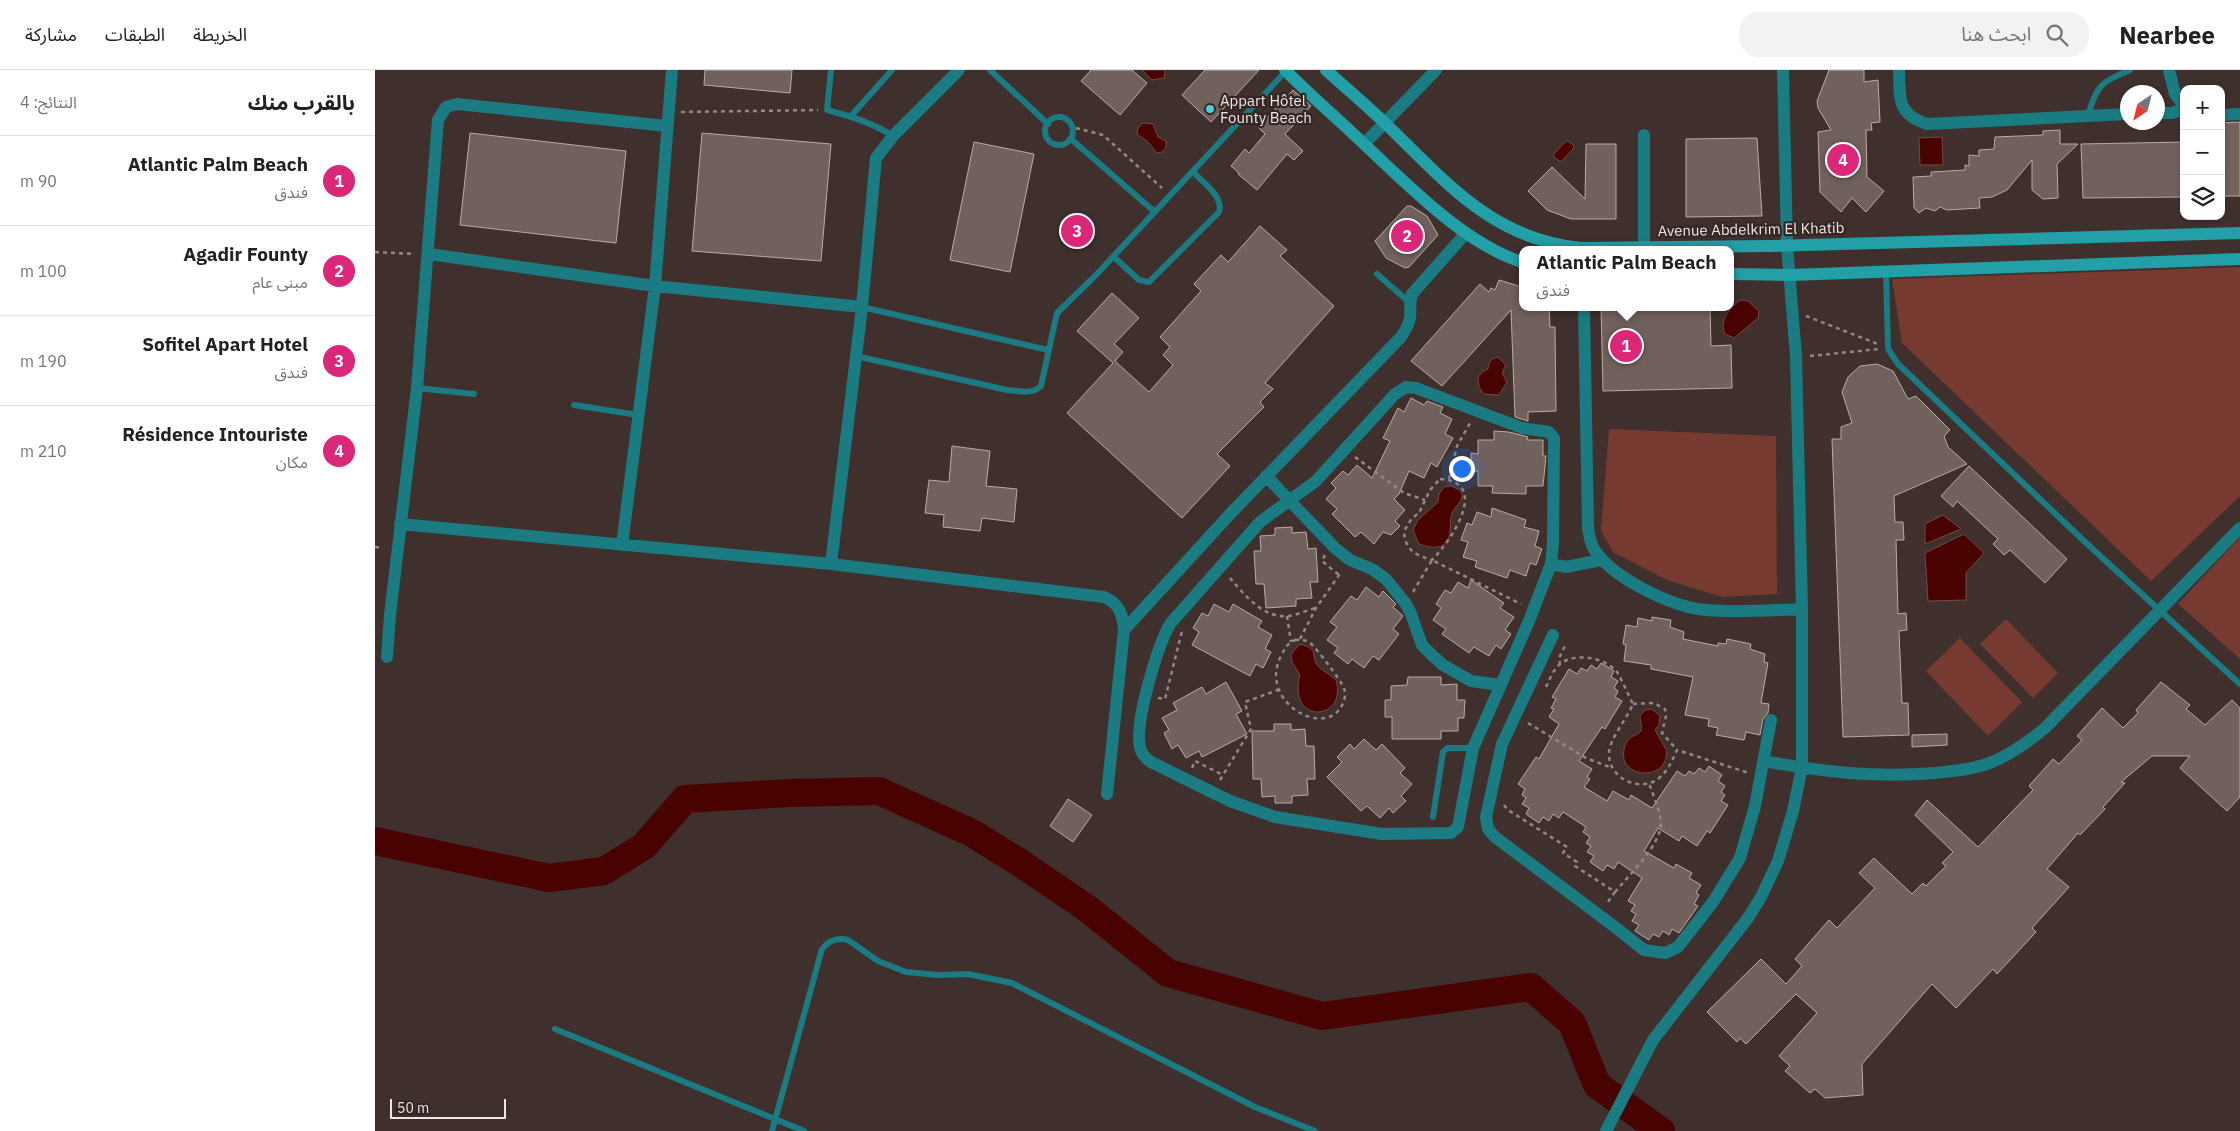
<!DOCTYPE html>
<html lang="ar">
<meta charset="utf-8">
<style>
:root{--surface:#fff;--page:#f2f2f2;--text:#202124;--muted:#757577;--line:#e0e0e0;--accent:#db2777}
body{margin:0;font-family:"IBM Plex Sans","Noto Sans Arabic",sans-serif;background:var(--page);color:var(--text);direction:rtl}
.controls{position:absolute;right:15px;top:15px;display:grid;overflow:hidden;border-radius:10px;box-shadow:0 1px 4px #0004}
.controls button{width:45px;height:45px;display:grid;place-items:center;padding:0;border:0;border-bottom:1px solid var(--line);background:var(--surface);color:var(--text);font:25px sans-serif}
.compass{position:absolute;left:1745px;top:15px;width:45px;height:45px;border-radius:50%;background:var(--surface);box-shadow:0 1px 4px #0004;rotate:215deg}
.scale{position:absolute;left:15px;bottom:12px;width:116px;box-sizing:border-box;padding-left:5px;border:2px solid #f0e6e4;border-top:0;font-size:14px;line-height:18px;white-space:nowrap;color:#f0e6e4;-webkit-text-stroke:4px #342624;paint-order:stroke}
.you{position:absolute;left:1086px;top:398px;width:18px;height:18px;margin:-12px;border:4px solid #fff;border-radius:50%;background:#1a73e8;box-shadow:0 0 0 8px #1a73e833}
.badge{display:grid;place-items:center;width:32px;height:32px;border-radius:50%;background:var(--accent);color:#fff;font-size:16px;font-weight:700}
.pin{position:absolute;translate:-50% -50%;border:2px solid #fff;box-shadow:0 1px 5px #0006}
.popup{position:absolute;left:1144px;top:176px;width:215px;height:65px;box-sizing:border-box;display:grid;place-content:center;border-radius:10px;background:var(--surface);filter:drop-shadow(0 1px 4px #0005);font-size:16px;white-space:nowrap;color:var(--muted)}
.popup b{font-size:19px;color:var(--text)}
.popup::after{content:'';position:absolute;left:50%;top:100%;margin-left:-10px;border:10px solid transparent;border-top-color:var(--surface)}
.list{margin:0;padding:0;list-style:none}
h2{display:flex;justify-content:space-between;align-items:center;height:65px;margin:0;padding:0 20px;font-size:21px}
h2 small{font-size:16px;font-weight:400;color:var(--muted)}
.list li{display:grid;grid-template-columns:32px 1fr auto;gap:15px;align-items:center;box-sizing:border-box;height:90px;padding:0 20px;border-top:1px solid var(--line)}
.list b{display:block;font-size:19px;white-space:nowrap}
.list p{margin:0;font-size:16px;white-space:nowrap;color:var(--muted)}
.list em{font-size:16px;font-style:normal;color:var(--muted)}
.icon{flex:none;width:28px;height:28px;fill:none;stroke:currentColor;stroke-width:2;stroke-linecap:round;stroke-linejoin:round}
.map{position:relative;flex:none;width:1865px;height:1061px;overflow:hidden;direction:ltr}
header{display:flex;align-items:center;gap:30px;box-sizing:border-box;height:70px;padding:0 25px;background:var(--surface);border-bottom:1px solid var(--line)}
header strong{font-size:24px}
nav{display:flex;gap:28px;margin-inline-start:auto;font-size:18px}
.search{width:350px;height:45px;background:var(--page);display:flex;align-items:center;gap:12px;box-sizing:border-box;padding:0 18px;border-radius:20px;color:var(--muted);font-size:19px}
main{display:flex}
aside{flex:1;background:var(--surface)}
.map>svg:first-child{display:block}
.green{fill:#773a31}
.water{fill:#480200;stroke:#7a4644}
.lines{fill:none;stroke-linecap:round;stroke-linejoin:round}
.river{stroke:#480200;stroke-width:28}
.building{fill:#71615d;stroke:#bcaaa6}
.path{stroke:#948785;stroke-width:2.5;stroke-dasharray:4 4;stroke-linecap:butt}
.lane{stroke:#1a7b82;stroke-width:6}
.street{stroke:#1a7b82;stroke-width:12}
.secondary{stroke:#239fa7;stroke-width:12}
.poi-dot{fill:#51ccd4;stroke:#342624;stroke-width:2}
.labels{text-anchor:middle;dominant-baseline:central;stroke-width:4.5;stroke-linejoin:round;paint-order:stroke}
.poi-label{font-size:15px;fill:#f0e6e4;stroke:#342624;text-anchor:start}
.street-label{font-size:15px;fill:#f0e6e4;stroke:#342624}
</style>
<header>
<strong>Nearbee</strong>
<div class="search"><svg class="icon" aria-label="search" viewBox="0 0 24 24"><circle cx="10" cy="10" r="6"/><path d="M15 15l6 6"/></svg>ابحث هنا</div>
<nav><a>الخريطة</a><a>الطبقات</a><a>مشاركة</a></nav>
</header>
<main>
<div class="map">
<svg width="1865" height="1061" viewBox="0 0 1865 1061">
<rect width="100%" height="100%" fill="#3f302d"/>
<path class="green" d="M1865,197v229l-89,85 -249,-238 -10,-64z
M1234,359l167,7 1,158 -55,3 -55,-17 -54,-28 -12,-22z
M1865,467v122l-62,-55z
M1631,549l52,54 -25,25 -53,-54z
M1585,568l62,64 -34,34 -62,-65z"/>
<path class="water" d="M767,0h23l-1,8 -12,2z
M768,53l10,1 5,13 8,4v6l-4,5 -5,1 -9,-11 -11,-8 1,-6z
M1567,67l1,28h-23l-1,-27z
M1193,71l6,5 -1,3 -12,13 -7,-5v-3l11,-12z
M1365,230l8,1 11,10 -1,7 -24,20 -9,-4c-6,-13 4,-25 15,-34z
M1123,287l8,8 -4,8 5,9 -8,13 -15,-1 -5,-7 -1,-9 4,-6 6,-3c1,-7 2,-10 10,-12z
M1076,416c24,9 2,19 0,30 -1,6 0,11 -1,16 -2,18 -18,17 -31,12l-6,-14 5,-10 20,-18 1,-8 5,-7z
M1568,445l18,14 -36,15v-20z
M1589,464l20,19 -18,20v27l-38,1 -3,-48z
M925,574c21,5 9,13 19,23 5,5 12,8 17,13 12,41 -49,46 -36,-5l-8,-13 -1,-8z
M1277,639l8,7 -1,9 -4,5 12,21c-1,4 -1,9 -3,12 -8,14 -31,13 -39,-1 -3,-6 -1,-17 3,-22 3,-4 10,-5 13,-9 2,-4 -1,-11 -1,-15l5,-6z"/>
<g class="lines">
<path class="river" d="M0,771l174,37 55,-7 40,-25 41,-47 105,-6 89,-2 93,42 47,29 69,47 80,64 154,43 209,-29 41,36 25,62 64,46"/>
</g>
<path class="building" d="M330,0h87l-2,23 -86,-8z
M716,0h41l15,13 -27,32 -39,-34z
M830,0h54l-48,52 -29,-27z
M1454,0h35v12l14,-2 2,42 -9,1 1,7h-6l1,47 17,14 -18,21 -14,-14 -11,14 -21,-20 -2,-60 13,-2 -13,-22 -1,-7z
M918,20l18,16 -26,28 18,17 -9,9 -7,-6 -30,36 -19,-16 1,-1 -8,-7 14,-17 4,4 16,-19 -7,-7z
M1865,52v74h-19v-73z
M1685,60v14h18l-21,20 1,34 -15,1 -11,-9v-30l-25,30 -15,7 -13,1 1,10 -33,2 -7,-3 -5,4 -9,-3 -7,5 -5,-5 -1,-31 18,-1v-4l34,-2v-5l4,1v-11l10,1v-6l15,-1 1,-12 48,-2v-4z
M95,63l156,18 -10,92 -156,-18z
M327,63l129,11 -10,117 -129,-10z
M1382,68l5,78 -76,1v-78z
M599,72l60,12 -24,118 -60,-12z
M1809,72v55l-101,1 -2,-54z
M1211,74h30v75h-45l-24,-9 -19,-19 24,-24 33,32z
M1032,136h4l16,10 11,19 -29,32 -4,1 -19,-10 -11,-17z
M885,156l27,24 -7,6 54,50 -69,77 8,6 -13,13 4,5 -47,47 13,12 -48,52 -115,-105 46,-50 -36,-32 35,-38 27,25 -25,26 9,8 -8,9 34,31 24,-27 -10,-10 7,-8 -10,-10 41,-46 -7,-7 27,-29 7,7z
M1124,210l23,7v20h27l1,20h5l1,84 -28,1v9l-13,-4 -4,-107 -69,76 -31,-25 69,-77 9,8 2,-4 4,2z
M1226,237h109l1,39 20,-1 1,43 -129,3z
M1502,294l16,7 15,28 8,-3 34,34 -6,6 4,11 19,17 -73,32 1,26h8l1,18h-8l2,74 8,-1 1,17 -8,1 3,72h6l1,32 -66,2 -11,-298h9v-12l11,-4 -10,-31 6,-15 12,-11z
M1036,328l13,7 3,-4 16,6 -3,6 12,6 -7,15 8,4 -16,29 -6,-4 -7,15 -15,-7 -10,23 -5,5 11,11 -10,11 5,5 -9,9 -8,-3 -9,12 -13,-12 -6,5 -23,-23 5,-5 -11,-10 10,-11 -5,-5 12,-12 5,4 9,-10 15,13 18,-37 -7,-3 15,-30 6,4z
M1119,361l15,1 19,5 -1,3h16v16h3l-3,30h-17v8l-34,-1 1,-7h-15v-15h-7v-18l7,1v-14h16z
M577,376l38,5 -4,35 31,3 -3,33 -32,-4 -2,13 -37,-4 1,-12 -19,-2 4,-33 20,2z
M1594,396l98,93 -22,24 -35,-33 -6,5 -11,-11 5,-5 -41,-38 -4,6 -12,-11z
M1117,438l34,12 -2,7 15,4 -4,15 7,3 -6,16 -6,-2 -4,13 -16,-6 -3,8 -32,-11 2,-6 -14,-4 5,-15 -7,-2 6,-17 5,2 5,-13 14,5z
M917,457v6l14,-1 2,17 8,-1 2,34h-8l2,16 -16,1v7l-30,2 -2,-24h-8l-2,-33h7l-1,-15 15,-1v-7z
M1096,510l33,23 -4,5 14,9 -9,13 6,4 -10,15 -5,-4 -7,11 -15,-9 -5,6 -27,-19 4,-5 -13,-9 8,-12 -5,-4 9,-14 6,3 7,-11 10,6z
M991,517l13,10 4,-6 13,13 -3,3 10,9 -10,13 6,5 -20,26 -6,-4 -9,12 -12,-9 -4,5 -14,-11 4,-5 -11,-8 10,-13 -7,-5 21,-26 6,4z
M839,534l15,8 4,-8 29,17 -4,6 14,8 -7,14 6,3 -8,16 -7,-4 -6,12 -58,-31 7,-13 -6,-4 9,-15 6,3z
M1277,547l19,3 -1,7 14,5 -1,7 35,7v-3l8,1 1,-5 24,5 -1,5 15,5 -1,8 4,1 -7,40 8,1 -1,9 -5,6 -3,16 -14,-3 -2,8 -28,-5 2,-7 -10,-2 1,-7 -24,-4 8,-38 -42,-8v-4l-27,-4 2,-16 -3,-1 3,-19 11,2 1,-9 14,3z
M1226,593l13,8 -3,6 7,4 -4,7 4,3 -3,6 7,4 -17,28 -3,-2 -23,34 13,8 -5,8 3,2 -6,8 23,14 6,-10 16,9 2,-5 21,13 25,-37 8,5 4,-5 5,3 5,-6 6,4 4,-6 13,9 -4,6 7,5 -4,6 4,3 -4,6 7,4 -18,28 -3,-2 -10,15 -15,-10 -3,5 -21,-13 -14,23 30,17 2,-4 16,9 -3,5 12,7 -5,8 3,2 -5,9 4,2 -19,27 -7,-4 -3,6 -6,-4 -4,6 -6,-3 -4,6 -14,-9 4,-6 -7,-4 4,-7 -5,-3 4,-6 -7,-4 14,-23 -24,-16 -4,7 -7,-4 -4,6 -13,-9 4,-6 -7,-4 4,-6 -5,-3 4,-6 -7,-5 3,-5 -23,-15 -4,6 -6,-4 -4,7 -6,-4 -4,6 -13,-9 3,-6 -7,-4 4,-6 -4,-3 3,-6 -7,-5 18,-27 3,2 20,-35 -10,-7 5,-8 -3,-1 5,-9 -4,-2 17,-28 8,5 4,-6 6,3 4,-6 6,4z
M1033,607h33v8l16,-1v16h8l-1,18h-6v13h-17v8h-49v-22h-7v-17h6v-14l16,-1z
M851,612l16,29 -6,3 11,20 -45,23 -3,-6 -13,7 -8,-13 -6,4 -8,-16 5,-3 -7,-12 15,-8 -4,-7 29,-16 4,7z
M1786,612l29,23 -4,4 19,16 27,-25 8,8v89l-13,14 -47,-43 10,-12h-38l-31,26 4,1 -22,24 2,2 -25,26 -2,-2 -31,36 22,18 -37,41 4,4 -39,42 -4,-5 -37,39 -24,-24 -70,80 1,31 -38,3 -10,-9 -5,4 -25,-22 5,-5 -11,-10 38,-43 -21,-19 -50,50 -6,-6 -3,4 -30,-30 54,-53 25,25 16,-18 -7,-7 34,-39 8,8 38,-40 -16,-15 15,-15 38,36 11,-11 3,3 20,-20 -4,-3 11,-11 -38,-37 12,-15 51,47 55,-57 -4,-4 24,-27 6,5 23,-24 -5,-4 25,-28 21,20 15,-15 -2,-3z
M899,654h17v6l14,-1 1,17h8l1,33h-8l1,16 -16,1v7h-17v-7l-13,1 -1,-18h-8l-1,-48h22z
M1572,664v11l-35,2v-12z
M989,669l12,11 6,-6 23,24 -5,5 12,11 -11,12 5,5 -13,12 -4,-5 -9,10 -13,-12 -6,5 -34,-34 15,-15 -5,-5 13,-13 4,5z
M693,729l24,16 -19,27 -23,-16z"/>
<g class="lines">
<path class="path" d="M306,42l137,-2
M701,58l27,7 59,53
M0,182l40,2
M1431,246l72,28
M1435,286l69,-7
M980,387l49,36 21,7
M1065,409c51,3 11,62 -8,81 -17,-5 -27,-10 -28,-29l8,-13 7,-5 11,-23z
M1074,409l8,-33 13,-23
M0,477l8,1
M950,485l-3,6 17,14
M855,508c14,16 33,41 59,38 8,-1 18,-6 27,-8
M1038,522l19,-32 89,44
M912,546l4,26
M925,569l16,-31 26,-37
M920,570c6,-1 10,0 15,3 5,3 32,39 34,45 2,5 1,11 -1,15 -15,38 -86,0 -62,-47 4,-7 5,-12 14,-16z
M1185,595l-1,-7 7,-14
M1171,617c4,-8 8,-20 17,-25 15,-9 43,-4 54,10 6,10 11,22 16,32 -6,14 -23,35 -24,48 -2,25 29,41 49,27 10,-8 14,-18 19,-29l72,23
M783,628l7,1 17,-68
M1258,634l21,-1 11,6 1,7 -4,17 15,17
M1153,653l58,35 26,10
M817,698l3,-7 28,14
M845,710l31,-51 -6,-27 33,-12
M1129,735l4,5 59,37 -4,6 14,9 -2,4 40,26 -8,11
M1240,822c14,-17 48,-49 46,-71 -2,-13 -8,-26 -12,-38"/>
<path class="lane" d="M456,0l-4,40c24,6 46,13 66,26
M615,0l58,54
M1713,45c10,-31 12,-32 42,-45
M476,46l41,-46
M670 61a14 14 0 1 1 28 0a14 14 0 1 1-28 0Z
M696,69l84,73
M739,187l25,23 10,2 70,-70c5,-15 -16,-30 -26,-40
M1511,201l2,78 10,15 186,177 156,143
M1002,204l32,28
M487,237l186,43
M481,286l151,34c12,1 25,5 34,-4l16,-73 39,-38 190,-204
M42,318l57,6
M199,335l64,10
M1058,747l10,-65 4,-4h26
M180,959l249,102
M397,1061l50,-182c7,-9 15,-12 26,-9l30,21 28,11 31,3 31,-1 44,9 243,124 60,24"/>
<path class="street" d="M1524,0c1,27 -3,44 28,54l200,-10
M1794,0l6,24 9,12
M1782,43h15l12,-4
M1846,45l19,-1
M989,74l72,-74
M1269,178v-113
M54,184l226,32 207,21
M1209,237l4,220c1,7 2,16 6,22 18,29 78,58 112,61 31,3 64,0 96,-1
M1031,317l10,1 106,40 27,4 5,6 -1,104 -2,22 -22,57 -56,127 -15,79 -7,6 -69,1 -107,-17 -45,-16 -79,-39c-6,-4 -10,-9 -11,-15 -6,-24 18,-102 30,-123l90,-102 56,-41 79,-87z
M891,406l69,72 15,12 22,9 14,10 20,25 5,10 11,31 10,10 11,10 28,16 29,4
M25,454l431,40 273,33c15,6 19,18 20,33l-17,164
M247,475l33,-259 17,-216
M456,494l31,-257 14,-149 17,-22 66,-66
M1176,494l15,3 35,-7
M749,560l107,-117 170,-176c4,-6 8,-12 9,-19 1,-9 -1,-15 2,-24l54,-61
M1178,565l-51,109 -16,73 2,12 7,8 120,90 29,23 21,3 13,-6 35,-45 27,-44 15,-52 16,-86
M12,587l3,-42 27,-227 21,-268 8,-13 11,-3 210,22
M1389,691c59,11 111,17 171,12 17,-2 35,-3 52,-9 22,-8 40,-21 58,-36l195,-200
M1231,1061l47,-91 95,-122 13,-21 17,-36 15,-50 9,-44v-158l-6,-252 -9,-112 -4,-175"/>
<path class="secondary" d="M910,0c26,26 54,50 80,75 44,41 100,99 157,117
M951,0c20,18 40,35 60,54 60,58 106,115 195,124l188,-2 471,-13
M1355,204l61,1 449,-16"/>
</g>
<circle class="poi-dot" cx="835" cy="39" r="5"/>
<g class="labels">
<g class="poi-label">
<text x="845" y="30">Appart Hôtel<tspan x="845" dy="17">Founty Beach</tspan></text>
</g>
<g class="street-label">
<text transform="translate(1376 159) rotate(-1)">Avenue Abdelkrim El Khatib</text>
</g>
</g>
</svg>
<div class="controls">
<button>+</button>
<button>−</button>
<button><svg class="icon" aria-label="layers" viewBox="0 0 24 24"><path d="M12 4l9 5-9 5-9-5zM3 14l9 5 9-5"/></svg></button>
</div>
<svg class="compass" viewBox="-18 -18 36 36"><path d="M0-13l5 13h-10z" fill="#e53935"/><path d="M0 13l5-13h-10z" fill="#757577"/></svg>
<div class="scale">50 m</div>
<div class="you"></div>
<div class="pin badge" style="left:1251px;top:276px">1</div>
<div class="popup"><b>Atlantic Palm Beach</b>فندق</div>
<div class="pin badge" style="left:1032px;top:166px">2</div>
<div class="pin badge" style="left:702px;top:161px">3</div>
<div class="pin badge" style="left:1468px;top:90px">4</div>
</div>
<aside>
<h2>بالقرب منك<small>النتائج: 4</small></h2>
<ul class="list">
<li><span class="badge">1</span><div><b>Atlantic Palm Beach</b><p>فندق</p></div><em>90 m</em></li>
<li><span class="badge">2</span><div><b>Agadir Founty</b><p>مبنى عام</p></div><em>100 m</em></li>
<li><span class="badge">3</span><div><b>Sofitel Apart Hotel</b><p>فندق</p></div><em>190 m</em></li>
<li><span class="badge">4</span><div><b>Résidence Intouriste</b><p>مكان</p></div><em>210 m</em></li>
</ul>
</aside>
</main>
